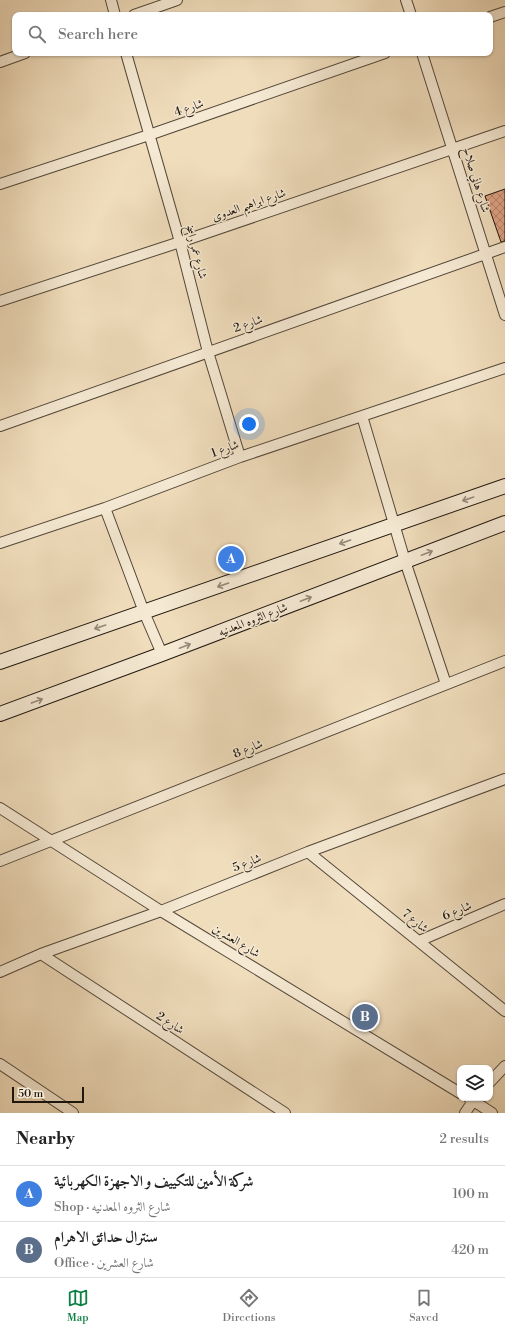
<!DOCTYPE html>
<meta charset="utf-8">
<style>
:root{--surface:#fff;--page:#f2f2f2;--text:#222;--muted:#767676;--line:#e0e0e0;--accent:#0b8043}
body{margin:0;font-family:"Libre Bodoni",Amiri,serif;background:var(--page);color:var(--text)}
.controls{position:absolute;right:12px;bottom:12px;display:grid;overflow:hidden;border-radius:8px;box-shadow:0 1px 3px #0004}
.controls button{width:36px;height:36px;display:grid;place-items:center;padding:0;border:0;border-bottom:1px solid var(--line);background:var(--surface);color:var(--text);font:20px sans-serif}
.scale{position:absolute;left:12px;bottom:10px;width:72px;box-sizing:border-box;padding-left:4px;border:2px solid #20170f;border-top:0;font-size:11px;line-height:14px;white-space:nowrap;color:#20170f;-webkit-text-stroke:3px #f5e9d3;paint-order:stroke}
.you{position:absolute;left:249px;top:424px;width:14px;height:14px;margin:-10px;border:3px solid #fff;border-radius:50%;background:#1a73e8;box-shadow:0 0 0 6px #1a73e833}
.badge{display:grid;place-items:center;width:26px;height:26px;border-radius:50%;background:var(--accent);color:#fff;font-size:13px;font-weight:700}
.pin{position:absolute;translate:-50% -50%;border:2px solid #fff;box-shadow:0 1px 4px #0006}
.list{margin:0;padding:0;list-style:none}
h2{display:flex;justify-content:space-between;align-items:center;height:52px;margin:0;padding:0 16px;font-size:17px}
h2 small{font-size:13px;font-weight:400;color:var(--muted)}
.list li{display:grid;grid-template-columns:26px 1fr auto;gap:12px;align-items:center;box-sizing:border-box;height:56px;padding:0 16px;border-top:1px solid var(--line)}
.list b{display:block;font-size:15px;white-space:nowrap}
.list p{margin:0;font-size:13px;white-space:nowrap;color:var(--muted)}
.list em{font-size:13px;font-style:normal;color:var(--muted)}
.icon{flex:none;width:22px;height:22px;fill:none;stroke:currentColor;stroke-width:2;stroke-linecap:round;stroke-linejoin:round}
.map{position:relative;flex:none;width:505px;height:1113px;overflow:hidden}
.search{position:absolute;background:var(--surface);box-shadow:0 1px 3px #0004;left:12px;right:12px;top:12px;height:44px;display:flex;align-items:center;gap:10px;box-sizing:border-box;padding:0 14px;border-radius:8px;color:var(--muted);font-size:15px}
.sheet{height:164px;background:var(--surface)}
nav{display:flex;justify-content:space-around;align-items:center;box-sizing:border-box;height:56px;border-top:1px solid var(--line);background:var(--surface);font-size:11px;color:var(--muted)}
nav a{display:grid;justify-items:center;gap:2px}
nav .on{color:var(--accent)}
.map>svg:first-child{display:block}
.building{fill:url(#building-cross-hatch);stroke:#20170f}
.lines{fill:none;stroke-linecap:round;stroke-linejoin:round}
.street-casing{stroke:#54483a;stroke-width:12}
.secondary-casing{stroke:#20170f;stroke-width:16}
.street{stroke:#f5e9d3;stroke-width:10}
.secondary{stroke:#f5e9d3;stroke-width:14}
.oneway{stroke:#958a7b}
.labels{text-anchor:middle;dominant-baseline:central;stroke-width:3;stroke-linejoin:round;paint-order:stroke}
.street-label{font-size:12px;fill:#20170f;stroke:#f5e9d3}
</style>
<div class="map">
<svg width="505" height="1113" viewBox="0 0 505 1113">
<defs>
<pattern id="building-cross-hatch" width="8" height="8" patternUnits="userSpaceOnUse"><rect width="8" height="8" fill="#dfa385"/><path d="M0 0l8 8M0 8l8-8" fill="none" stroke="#b4846b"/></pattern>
</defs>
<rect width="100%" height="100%" fill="#f0ddbc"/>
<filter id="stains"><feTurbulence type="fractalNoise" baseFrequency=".005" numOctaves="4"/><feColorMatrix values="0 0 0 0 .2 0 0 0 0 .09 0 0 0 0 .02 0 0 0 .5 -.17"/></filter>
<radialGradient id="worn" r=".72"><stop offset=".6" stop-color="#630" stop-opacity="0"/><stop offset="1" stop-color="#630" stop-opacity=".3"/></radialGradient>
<path class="building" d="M505,189v52l-4,1 -16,-46z"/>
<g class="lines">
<g class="street-casing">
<path id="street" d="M111,0l4,15
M406,0l5,15
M134,15l43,-15
M490,17l15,-5
M126,53l54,189 28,110 32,105
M422,53l83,262
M0,62l25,-9
M0,184l149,-49 236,-82
M0,301l180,-59 325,-111
M362,416l43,145 41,123
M0,426l505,-179
M105,508l39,104 18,42
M0,543l105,-35 135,-51 265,-89
M0,808l161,103 299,182
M308,852l197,159
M0,861l505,-200
M419,941l86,-37
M41,954l244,159
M0,972l41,-18 120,-43 147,-59 197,-73
M0,1064l73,49
M490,1082l15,-16
M469,1098l23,15
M465,1113l10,-15"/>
</g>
<g class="secondary-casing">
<path id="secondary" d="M0,662l505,-176
M0,714l162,-60 343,-131"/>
</g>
<use href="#street" class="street"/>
<use href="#secondary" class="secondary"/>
</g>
<defs><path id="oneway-shaft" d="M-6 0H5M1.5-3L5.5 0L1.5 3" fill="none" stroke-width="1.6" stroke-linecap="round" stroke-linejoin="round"/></defs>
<g class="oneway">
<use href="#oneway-shaft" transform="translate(468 499) rotate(161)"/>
<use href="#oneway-shaft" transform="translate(345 542) rotate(161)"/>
<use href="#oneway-shaft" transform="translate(427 553) rotate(-21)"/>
<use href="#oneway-shaft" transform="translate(223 585) rotate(161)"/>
<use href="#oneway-shaft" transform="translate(306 599) rotate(-21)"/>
<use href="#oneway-shaft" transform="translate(100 627) rotate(161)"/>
<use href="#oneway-shaft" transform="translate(185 646) rotate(-21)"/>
<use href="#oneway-shaft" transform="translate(37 701) rotate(-20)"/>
</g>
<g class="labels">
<g class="street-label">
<text transform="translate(189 108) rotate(-19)">شارع 4</text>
<text transform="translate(476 180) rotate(73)">شارع هاني صلاح</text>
<text transform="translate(249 205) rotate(-19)">شارع ابراهيم العدوى</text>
<text transform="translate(196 252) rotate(75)">شارع عمر راسخ</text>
<text transform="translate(248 324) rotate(-19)">شارع 2</text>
<text transform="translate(225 449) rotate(-20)">شارع 1</text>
<text transform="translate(253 620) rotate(-21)">شارع الثروه المعدنيه</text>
<text transform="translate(248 749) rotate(-22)">شارع 8</text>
<text transform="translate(247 863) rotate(-22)">شارع 5</text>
<text transform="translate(457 911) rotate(-23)">شارع 6</text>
<text transform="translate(415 921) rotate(39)">شارع 7</text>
<text transform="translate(236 941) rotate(31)">شارع العشرين</text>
<text transform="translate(170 1023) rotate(33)">شارع 2</text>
</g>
</g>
<rect width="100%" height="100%" filter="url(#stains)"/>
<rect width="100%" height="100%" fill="url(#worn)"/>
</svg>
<div class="controls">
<button><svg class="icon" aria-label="layers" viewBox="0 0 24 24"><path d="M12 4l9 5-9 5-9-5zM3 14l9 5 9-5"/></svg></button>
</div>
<div class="scale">50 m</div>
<div class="you"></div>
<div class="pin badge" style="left:231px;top:559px;background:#3f7fe0">A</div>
<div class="pin badge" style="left:365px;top:1017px;background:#5c6f8a">B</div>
<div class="search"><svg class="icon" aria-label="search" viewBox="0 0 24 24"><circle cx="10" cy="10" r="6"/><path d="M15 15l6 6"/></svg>Search here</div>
</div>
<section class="sheet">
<h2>Nearby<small>2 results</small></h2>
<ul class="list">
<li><span class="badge" style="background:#3f7fe0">A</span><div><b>شركة الأمين للتكييف و الاجهزة الكهربائية</b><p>Shop · شارع الثروه المعدنيه</p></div><em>100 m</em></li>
<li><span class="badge" style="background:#5c6f8a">B</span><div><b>سنترال حدائق الاهرام</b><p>Office · شارع العشرين</p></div><em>420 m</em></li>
</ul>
</section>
<nav>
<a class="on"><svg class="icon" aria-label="map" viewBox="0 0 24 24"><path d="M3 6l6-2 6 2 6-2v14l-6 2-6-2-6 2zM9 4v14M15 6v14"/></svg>Map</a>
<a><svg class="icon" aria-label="directions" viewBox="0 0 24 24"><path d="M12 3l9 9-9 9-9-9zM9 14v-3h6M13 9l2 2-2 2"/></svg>Directions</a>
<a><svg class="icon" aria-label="saved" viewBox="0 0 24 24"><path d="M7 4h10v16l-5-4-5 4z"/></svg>Saved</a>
</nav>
